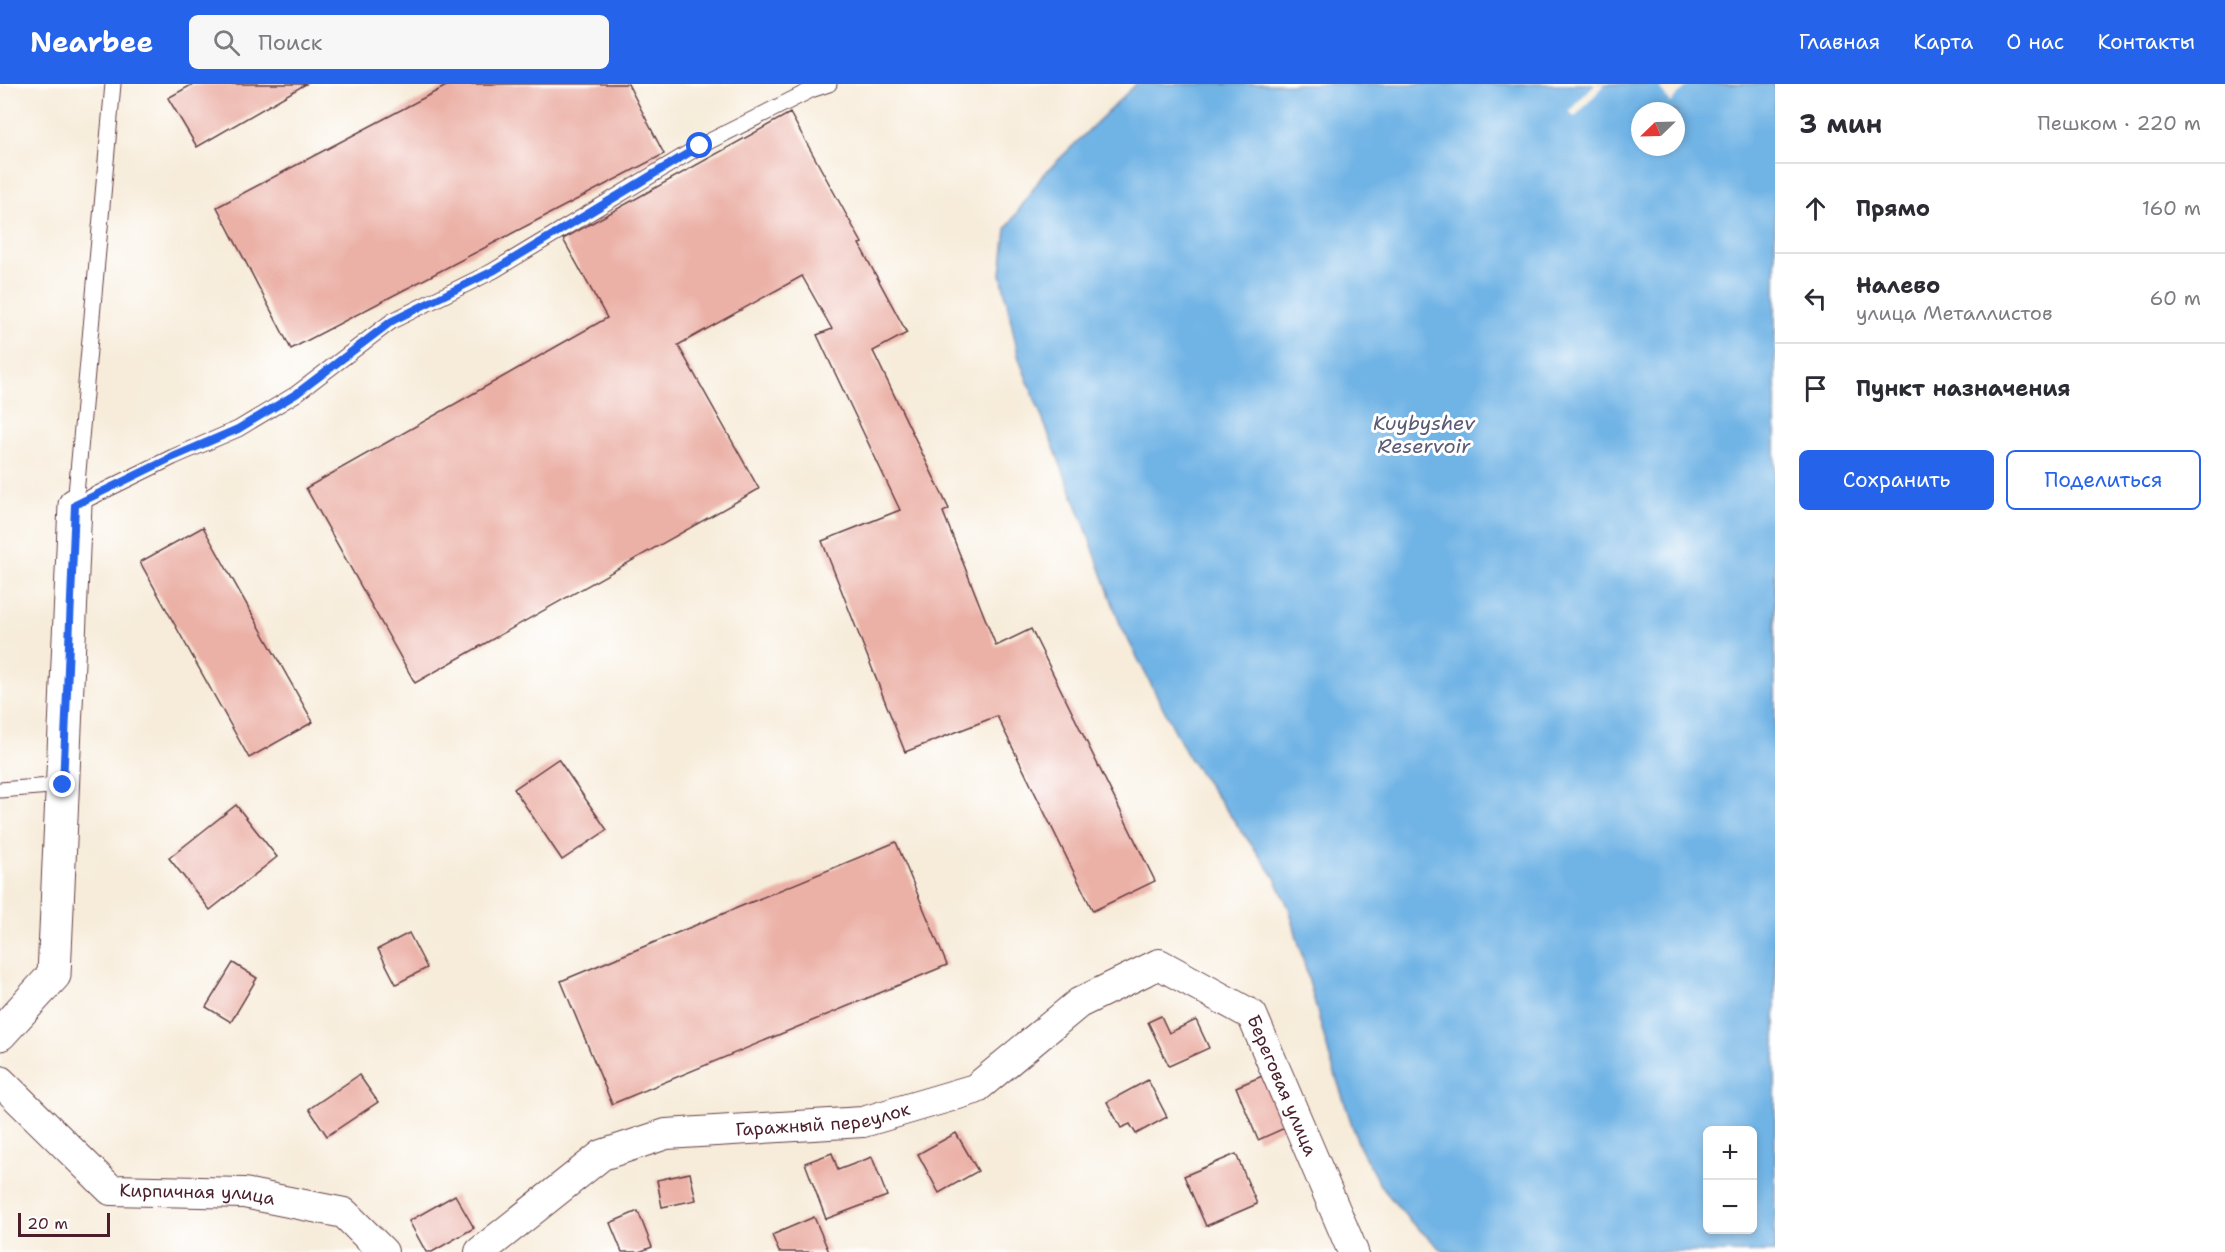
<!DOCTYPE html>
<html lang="ru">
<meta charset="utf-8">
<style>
:root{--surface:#fff;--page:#f7f7f7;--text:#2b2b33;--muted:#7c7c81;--line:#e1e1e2;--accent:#2563eb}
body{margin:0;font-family:"Shantell Sans",sans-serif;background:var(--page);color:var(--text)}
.controls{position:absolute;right:18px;bottom:18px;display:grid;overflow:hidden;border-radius:9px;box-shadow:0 3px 9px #0003}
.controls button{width:54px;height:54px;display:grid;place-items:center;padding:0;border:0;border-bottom:2px solid var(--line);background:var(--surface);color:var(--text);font:30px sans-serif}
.compass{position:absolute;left:1631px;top:18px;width:54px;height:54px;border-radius:50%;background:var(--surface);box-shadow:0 3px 9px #0003;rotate:247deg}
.scale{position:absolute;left:18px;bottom:15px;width:92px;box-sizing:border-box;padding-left:6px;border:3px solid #4a1f2b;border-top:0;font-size:16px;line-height:21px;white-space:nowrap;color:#4a1f2b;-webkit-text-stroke:4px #fff;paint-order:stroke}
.stop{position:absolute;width:18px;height:18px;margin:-14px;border:4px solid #2563eb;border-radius:50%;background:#fff}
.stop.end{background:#2563eb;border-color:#fff;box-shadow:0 2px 6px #0008}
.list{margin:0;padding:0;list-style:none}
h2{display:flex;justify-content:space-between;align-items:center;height:78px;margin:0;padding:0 24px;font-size:26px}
h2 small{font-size:20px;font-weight:400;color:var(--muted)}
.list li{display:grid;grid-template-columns:39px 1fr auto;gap:18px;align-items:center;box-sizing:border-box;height:90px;padding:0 24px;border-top:2px solid var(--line)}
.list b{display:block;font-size:22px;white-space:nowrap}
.list p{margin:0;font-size:20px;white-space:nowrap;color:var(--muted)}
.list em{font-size:20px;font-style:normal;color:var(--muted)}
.actions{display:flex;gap:12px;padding:18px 24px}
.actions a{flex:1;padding:14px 0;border:2px solid var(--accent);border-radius:9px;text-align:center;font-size:21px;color:var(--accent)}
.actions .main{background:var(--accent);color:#fff}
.icon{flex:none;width:33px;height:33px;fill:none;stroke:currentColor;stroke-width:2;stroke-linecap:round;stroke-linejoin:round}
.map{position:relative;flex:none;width:1775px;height:1168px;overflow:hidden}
header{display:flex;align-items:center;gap:36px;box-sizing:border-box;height:84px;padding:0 30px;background:var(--accent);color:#fff}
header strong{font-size:28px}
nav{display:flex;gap:33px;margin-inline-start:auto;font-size:21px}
.search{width:420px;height:54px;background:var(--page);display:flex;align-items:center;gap:15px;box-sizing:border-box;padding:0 21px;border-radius:9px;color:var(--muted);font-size:22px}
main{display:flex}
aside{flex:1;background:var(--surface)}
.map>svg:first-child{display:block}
.water{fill:#6fb3e5;stroke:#5c6988;stroke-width:1.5;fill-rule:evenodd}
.pier{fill:#f7ecda}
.building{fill:#ebb0a6}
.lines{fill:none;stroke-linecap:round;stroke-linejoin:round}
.service-casing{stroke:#643e45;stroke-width:17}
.minor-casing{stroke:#643e45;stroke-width:32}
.tertiary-casing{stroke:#643e45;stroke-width:35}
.service{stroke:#fff;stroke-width:15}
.minor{stroke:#fff;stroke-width:30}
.tertiary{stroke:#fff;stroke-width:33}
.route{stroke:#2563eb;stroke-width:8}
.labels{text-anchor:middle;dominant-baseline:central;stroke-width:6;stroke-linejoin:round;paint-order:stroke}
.street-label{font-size:18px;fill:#4a1f2b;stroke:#fff}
.water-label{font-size:20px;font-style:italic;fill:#595a75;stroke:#fff}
</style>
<header>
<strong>Nearbee</strong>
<div class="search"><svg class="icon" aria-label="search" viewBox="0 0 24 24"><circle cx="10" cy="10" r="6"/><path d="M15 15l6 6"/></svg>Поиск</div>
<nav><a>Главная</a><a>Карта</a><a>О нас</a><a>Контакты</a></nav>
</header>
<main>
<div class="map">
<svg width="1775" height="1168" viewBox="0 0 1775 1168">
<rect width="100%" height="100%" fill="#fff"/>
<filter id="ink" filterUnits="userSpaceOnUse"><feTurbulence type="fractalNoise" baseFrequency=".0167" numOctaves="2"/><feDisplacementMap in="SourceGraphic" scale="12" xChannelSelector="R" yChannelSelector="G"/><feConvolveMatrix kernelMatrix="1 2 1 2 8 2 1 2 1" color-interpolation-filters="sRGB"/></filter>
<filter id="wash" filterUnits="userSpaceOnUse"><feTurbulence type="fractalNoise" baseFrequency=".008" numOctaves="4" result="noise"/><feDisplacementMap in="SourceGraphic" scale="24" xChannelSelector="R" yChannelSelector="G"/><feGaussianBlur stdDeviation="1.35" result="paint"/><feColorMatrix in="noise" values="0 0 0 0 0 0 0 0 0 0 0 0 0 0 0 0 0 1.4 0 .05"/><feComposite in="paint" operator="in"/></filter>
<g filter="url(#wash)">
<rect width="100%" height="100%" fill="#f7ecda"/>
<path class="water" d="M1136,0h639v1168h-331l-34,-31 -30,-36 -21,-39 -28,-84 -42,-154 -15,-32 -85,-118 -69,-134 -34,-95 -67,-170 -18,-85 5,-45 36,-53zM1640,27h36v36h-36zM1708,1046h44v100h-44z"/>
<path class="pier" d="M1595,0h10l-30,33 -6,-6z
M1664,0h25l-19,19 -10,-15z"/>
<g id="blocks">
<path class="building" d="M193,0h113l-109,63 -29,-49z
M450,0h178l36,70 -373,195 -74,-142z
M790,29l72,130 -3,1 48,89 -34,18 76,158 -6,3 53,134 35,-17 124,252 -62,30 -96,-195 -92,36 -83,-211 78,-31 -83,-175 15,-6 -30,-53 -124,69 81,144 -344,194 -109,-195 301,-170 -44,-79z
M203,443l110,195 -64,36 -109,-196z
M558,675l49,71 -45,30 -48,-71z
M236,721l41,52 -67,53 -41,-52z
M896,758l51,123 -335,139 -51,-123z
M409,849l18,35 -31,16 -18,-35z
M233,879l24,15 -26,44 -25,-15z
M1161,932l8,17 27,-13 13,28 -40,18 -21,-44z
M1267,990l22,52 -31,14 -22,-53z
M359,991l19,27 -51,34 -18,-27z
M1148,996l19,37 -31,17 -6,-10 -9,4 -14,-26z
M956,1049l22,38 -39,22 -21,-39z
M832,1069l6,17 34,-13 15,39 -61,23 -21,-56z
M1236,1070l21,50 -51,22 -22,-50z
M690,1089l6,27 -34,7 -5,-27z
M455,1111l19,33 -42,24h-6l-17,-31z
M638,1127l14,36 -13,5h-17l-12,-29z
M814,1133l15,35h-50l-7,-17z"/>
</g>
</g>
<g filter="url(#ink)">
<use href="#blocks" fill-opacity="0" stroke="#643e45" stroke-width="1.5"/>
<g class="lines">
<g class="service-casing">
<path id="service" d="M75,421l98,-48 65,-28 58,-35 96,-73 101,-50 207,-125 111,-56 18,-6
M75,421l38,-421
M0,706l63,-5"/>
</g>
<g class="minor-casing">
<g id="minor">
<path id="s1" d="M0,997l111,109 133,3 100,20 39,39"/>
<path id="s2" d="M480,1168l122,-97 64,-21 197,-12 112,-33 104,-86 80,-39 93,51 101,237"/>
</g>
</g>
<g class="tertiary-casing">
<path id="tertiary" d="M0,950l54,-59 21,-470"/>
</g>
<use href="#service" class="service"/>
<use href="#minor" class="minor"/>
<use href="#tertiary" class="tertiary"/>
</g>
</g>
<g class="lines" filter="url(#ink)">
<path class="route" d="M63,701l12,-280 98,-48 65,-28 58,-35 96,-73 101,-50 207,-125"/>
</g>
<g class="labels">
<g class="street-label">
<text stroke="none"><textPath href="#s2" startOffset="944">Береговая улица</textPath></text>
<text stroke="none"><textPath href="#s2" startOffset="381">Гаражный переулок</textPath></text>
<text stroke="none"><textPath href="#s1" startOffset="242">Кирпичная улица</textPath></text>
</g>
<g class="water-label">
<text x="1424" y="339">Kuybyshev<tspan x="1424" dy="23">Reservoir</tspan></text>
</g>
</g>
</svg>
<div class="controls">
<button>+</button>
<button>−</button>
</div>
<svg class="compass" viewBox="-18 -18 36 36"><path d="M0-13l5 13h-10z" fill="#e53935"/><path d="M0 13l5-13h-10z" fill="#7c7c81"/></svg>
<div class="scale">20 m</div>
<div class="stop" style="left:700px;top:62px"></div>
<div class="stop end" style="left:63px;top:701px"></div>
</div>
<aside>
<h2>3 мин<small>Пешком · 220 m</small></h2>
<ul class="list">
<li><svg class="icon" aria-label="ahead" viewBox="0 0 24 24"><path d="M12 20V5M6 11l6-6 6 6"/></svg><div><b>Прямо</b></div><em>160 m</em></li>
<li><svg class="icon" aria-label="left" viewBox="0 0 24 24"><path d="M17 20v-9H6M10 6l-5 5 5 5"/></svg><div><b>Налево</b><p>улица Металлистов</p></div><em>60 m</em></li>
<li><svg class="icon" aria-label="arrive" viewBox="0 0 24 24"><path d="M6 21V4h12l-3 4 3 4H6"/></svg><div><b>Пункт назначения</b></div></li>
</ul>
<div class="actions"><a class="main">Сохранить</a><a>Поделиться</a></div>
</aside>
</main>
